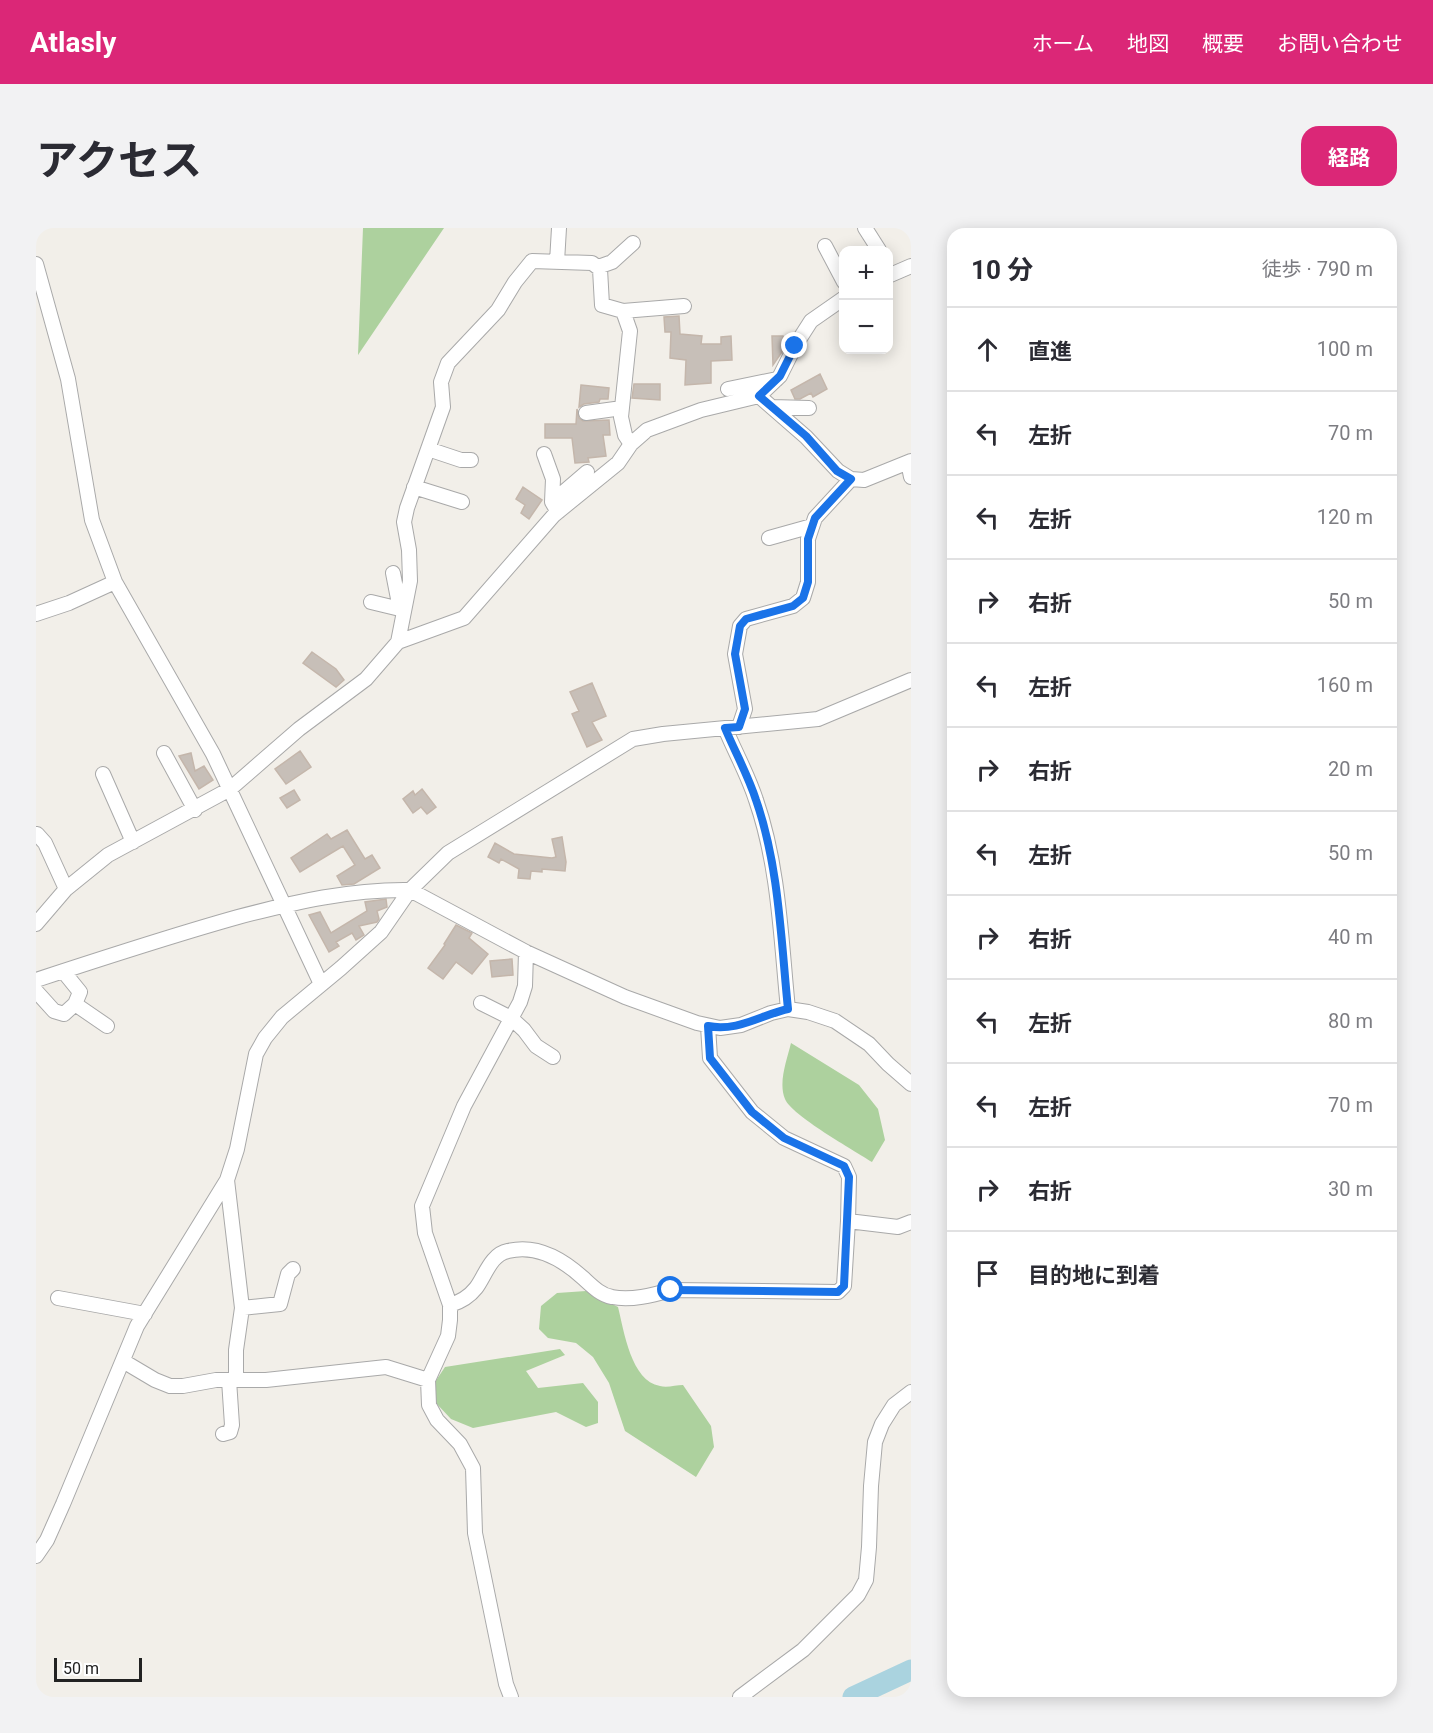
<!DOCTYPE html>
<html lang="ja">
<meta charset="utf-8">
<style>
:root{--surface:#fff;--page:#f2f2f3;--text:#2b2b33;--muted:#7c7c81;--line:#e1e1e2;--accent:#db2777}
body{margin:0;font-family:Roboto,"Noto Sans JP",sans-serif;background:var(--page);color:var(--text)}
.controls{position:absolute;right:18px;top:18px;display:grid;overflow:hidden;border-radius:12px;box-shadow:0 3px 15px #0003}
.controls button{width:54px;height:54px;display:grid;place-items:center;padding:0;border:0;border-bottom:2px solid var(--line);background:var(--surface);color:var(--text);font:30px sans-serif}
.scale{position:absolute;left:18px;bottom:15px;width:88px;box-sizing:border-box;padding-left:6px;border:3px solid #222;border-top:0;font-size:16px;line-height:21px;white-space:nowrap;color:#222;-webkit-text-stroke:4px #fff;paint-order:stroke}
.stop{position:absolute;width:18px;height:18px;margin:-14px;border:4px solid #1a73e8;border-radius:50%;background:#fff}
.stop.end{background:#1a73e8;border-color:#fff;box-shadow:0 2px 6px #0008}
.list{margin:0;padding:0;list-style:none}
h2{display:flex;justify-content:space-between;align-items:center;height:78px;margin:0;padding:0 24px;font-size:26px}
h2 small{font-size:20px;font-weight:400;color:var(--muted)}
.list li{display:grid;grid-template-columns:39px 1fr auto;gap:18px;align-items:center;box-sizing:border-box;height:84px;padding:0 24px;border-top:2px solid var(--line)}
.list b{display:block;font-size:22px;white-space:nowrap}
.list em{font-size:20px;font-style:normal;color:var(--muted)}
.icon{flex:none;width:33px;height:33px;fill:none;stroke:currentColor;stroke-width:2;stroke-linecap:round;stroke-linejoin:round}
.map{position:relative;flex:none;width:875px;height:1469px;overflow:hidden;border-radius:18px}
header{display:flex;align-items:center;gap:36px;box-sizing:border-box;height:84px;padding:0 30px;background:var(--accent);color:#fff}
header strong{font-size:28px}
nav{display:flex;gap:33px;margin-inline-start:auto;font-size:21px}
.intro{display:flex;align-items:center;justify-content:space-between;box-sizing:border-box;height:144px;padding:0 36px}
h1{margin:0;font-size:42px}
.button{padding:15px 27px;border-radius:18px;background:var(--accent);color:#fff;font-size:21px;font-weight:700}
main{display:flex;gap:36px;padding:0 36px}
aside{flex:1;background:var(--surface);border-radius:18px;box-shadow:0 3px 15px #0003}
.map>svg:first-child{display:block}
.forest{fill:#add19e}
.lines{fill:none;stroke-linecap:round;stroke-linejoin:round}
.river{stroke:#aad3df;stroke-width:21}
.building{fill:#c7bfb8;stroke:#c4b6ab;stroke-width:1.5}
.minor-casing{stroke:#a9a9a9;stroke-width:16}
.minor{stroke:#fff;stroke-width:14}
.route{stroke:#1a73e8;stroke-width:8}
</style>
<header>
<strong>Atlasly</strong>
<nav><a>ホーム</a><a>地図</a><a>概要</a><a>お問い合わせ</a></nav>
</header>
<div class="intro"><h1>アクセス</h1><a class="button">経路</a></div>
<main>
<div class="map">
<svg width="875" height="1469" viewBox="0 0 875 1469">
<rect width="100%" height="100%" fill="#f2efe9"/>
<path class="forest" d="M327,0h81l-86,127z
M755,815l68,42 19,24 7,31 -13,22c-17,-11 -81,-47 -87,-63 -7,-17 2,-39 6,-56z
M550,1063l32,16c6,24 13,74 42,79 7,2 16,-1 23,-1l28,41 3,21 -18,30 -71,-46 -16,-48 -16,-26 -17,-14 -28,-5 -9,-9 2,-23 16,-13z
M524,1121l5,6 -39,16 12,17 45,-5 15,19v21l-12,4 -30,-15 -83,16 -22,-9 -16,-17 -2,-17 12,-18z"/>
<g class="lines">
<path class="river" d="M817,1469l58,-27"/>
</g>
<path class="building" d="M643,88l1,18 22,2 -1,8h20v-7l10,-1 1,24 -21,1v22l-26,2 1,-25 -16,-2 1,-26h-6l-1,-15z
M736,108h11l1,13 -11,16z
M784,146l7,15 -14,8 -2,-4 -11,6h-5l-4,-9z
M598,156h26v16l-28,-2z
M545,157l28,3 -1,11h-8l-1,3 -15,2 -5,3z
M541,181l2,9 4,3 26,-1 1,15h-7l3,21 -18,2 1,4 -14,1 -3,-25h-27v-14h31z
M487,259l19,13 -13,19 -8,-6 4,-8 -9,-6z
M276,424l24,17 8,11 -8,7 -33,-24z
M556,455l14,33 -14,6 10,18 -15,7 -15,-33 7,-3 -9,-19z
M264,523l11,16 -25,17 -11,-15z
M155,525l4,18 9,-5 9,14 -14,9 -20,-33z
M386,561l14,18 -9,7 -6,-7 -8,6 -10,-14 10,-8 2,4z
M258,562l6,10 -13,8 -7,-10z
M311,602l18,29 7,-4 8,13 -26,16 -12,1 -5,-9 18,-11 -12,-19 -43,26 -9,-14 36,-24 4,5z
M526,609l4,25 -1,9 -23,-2v3l-11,-1 -1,8 -12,-1 1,-9 -18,-10 -2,4 -11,-6 7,-14 19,11 38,4 4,-1 -4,-18z
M350,671l1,8 -10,4 2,8 -2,3 -18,4 5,9 -8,5 -4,-7 -16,9 3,4 -10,6 -20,-37 11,-3 11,21 36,-22 -2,-9z
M420,697l16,8 -3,5 19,16 -16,20 -16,-12 -13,17 -15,-11 17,-23 -1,-1z
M476,731l1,16 -21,2 -2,-16z"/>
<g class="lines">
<g class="minor-casing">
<path id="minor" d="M829,0l14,22
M789,18l19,36
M521,34l2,-34
M0,36l32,115 24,141 23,62
M562,39l14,-5 21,-19
M852,48l23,-10
M587,83l61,-5
M692,161l49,-10
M723,168l47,41 32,34 13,8 13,1 47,-19
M736,179l37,1
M550,185l36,-5
M392,221l33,11h10
M508,226l9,25 -1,23 6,10
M872,234l3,15
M378,259l48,15
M516,274l35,-30
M733,310l43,-12
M357,345l7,36 3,1
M335,374l29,7
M0,386l33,-11 46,-21 98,172 108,230
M362,414l12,-61 -1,-31 -5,-28 3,-14 36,-101 -2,-25 7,-19 50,-53 17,-28 17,-21 60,2 8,6 2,36 21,6 7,20 -9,86 4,18 6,9
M703,499l6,-18 -10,-55 5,-28 6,-7 47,-13 10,-8 5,-16v-43l7,-21 36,-39
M689,500c10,24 23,47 31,72 23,66 25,140 32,209
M128,525l31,57
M67,546l30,68
M1,606l8,9 21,46
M0,696l30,-35 42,-34 122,-66 69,-60 67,-50 32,-37 66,-24 90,-103 64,-52 13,-19 16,-14 54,-20 58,-14 21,-20 15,-30 16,-25 33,-23
M0,752c67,-22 134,-44 202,-63 57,-15 113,-28 172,-27l116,62 99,45 72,26 23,5 21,-3 30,-12 17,-4 20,3 27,9 34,23 19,20 23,20
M0,763l18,20 10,3 11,-10 5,-12 -17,-21
M445,775l30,15 13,12 12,16 17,11
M39,776l32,22
M672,798l2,32 42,54 32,26 60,28 5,11 -1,44
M191,952l15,128 -6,42v30
M22,1070l87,16
M414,1077c10,-3 19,-8 26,-17 9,-12 15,-34 32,-37 28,-7 54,8 74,26 9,8 18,18 30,20 19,4 41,-2 59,-7l167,2 6,-6 4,-65 50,6 13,-5
M206,1080l38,-4 8,-30 5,-5
M87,1133l32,19 15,6h13l33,-6h50l120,-13 42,13
M187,1206l7,-2 2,-7 -3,-45
M0,1328l11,-16 16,-36 74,-178 90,-146 10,-31 19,-95 9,-16 17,-21 59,-49 40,-36 29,-42 38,-37 185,-114 30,-5 155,-15 93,-39
M475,1469l-5,-13 -31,-151 -2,-65 -13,-24 -23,-24 -8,-15 -1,-25 20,-44 2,-16v-15l-25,-72 -3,-27 42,-100 56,-104 5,-16 1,-34
M704,1469l63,-47 55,-55 8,-15 3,-33 2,-61 4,-44 7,-18 12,-19 17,-13"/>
</g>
<use href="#minor" class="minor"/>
</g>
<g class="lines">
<path class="route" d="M635,1062l167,2 6,-6 5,-109 -5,-11 -60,-28 -32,-26 -42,-54 -2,-32c29,6 53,-11 80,-17 -7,-69 -9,-143 -32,-209 -8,-25 -21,-48 -31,-72l14,-1 6,-18 -10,-55 5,-28 6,-7 47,-13 10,-8 5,-16v-43l7,-21 36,-39 -14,-8 -31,-35 -47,-40 21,-20 15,-30"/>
</g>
</svg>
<div class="controls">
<button>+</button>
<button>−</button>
</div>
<div class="scale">50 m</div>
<div class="stop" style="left:635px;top:1062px"></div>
<div class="stop end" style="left:759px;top:118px"></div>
</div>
<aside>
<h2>10 分<small>徒歩 · 790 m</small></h2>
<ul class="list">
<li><svg class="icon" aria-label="ahead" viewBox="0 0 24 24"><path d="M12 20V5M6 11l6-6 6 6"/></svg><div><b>直進</b></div><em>100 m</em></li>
<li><svg class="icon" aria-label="left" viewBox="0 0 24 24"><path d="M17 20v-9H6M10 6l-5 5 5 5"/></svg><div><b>左折</b></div><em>70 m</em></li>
<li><svg class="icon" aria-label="left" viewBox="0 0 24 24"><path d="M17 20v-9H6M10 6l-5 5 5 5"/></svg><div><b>左折</b></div><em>120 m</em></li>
<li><svg class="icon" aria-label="right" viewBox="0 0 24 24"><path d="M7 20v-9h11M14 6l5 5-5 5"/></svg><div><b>右折</b></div><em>50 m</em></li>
<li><svg class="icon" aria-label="left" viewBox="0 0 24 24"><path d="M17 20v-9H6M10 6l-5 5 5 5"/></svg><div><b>左折</b></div><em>160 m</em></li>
<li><svg class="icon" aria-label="right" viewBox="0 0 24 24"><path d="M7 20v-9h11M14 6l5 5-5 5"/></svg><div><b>右折</b></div><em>20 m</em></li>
<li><svg class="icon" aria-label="left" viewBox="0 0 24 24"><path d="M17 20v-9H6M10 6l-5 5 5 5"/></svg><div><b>左折</b></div><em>50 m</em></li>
<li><svg class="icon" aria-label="right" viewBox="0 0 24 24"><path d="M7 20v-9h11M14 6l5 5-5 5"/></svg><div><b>右折</b></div><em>40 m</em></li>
<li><svg class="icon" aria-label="left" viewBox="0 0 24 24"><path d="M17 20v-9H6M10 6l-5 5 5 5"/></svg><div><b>左折</b></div><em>80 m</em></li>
<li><svg class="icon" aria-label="left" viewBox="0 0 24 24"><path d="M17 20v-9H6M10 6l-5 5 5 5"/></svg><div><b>左折</b></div><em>70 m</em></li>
<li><svg class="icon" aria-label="right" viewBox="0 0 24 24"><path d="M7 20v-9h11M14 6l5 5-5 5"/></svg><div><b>右折</b></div><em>30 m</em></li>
<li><svg class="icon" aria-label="arrive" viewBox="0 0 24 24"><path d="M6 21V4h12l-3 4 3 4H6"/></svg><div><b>目的地に到着</b></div></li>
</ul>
</aside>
</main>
